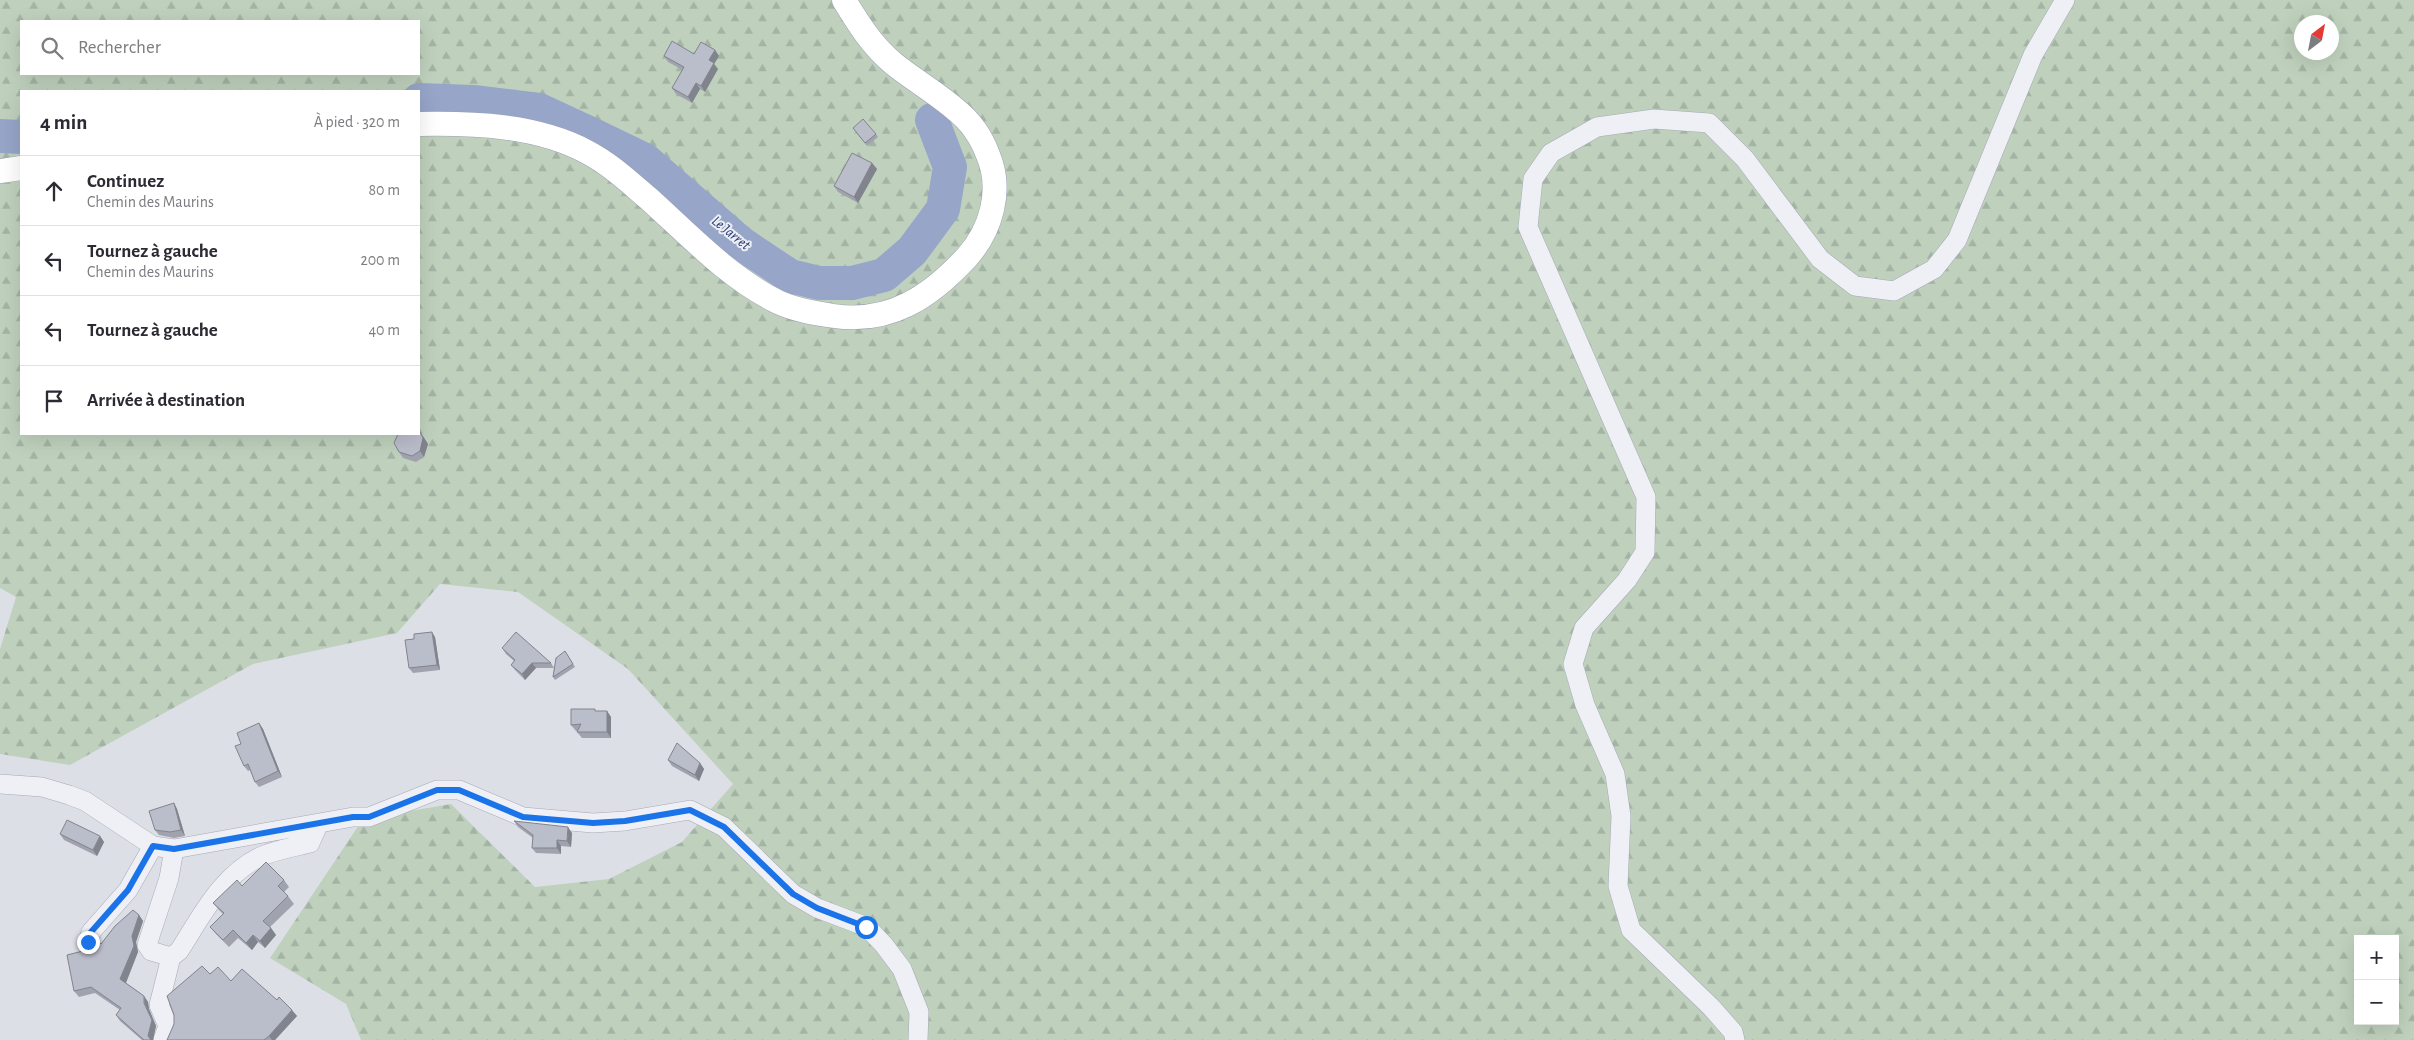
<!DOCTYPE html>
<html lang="fr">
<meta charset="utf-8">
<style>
:root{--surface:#fff;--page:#f7f7f7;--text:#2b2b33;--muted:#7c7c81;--line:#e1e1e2}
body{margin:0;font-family:"Alegreya Sans",sans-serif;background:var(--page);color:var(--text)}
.controls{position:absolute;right:15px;bottom:15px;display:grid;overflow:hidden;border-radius:0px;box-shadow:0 5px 20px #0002}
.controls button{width:45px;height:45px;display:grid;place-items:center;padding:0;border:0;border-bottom:1px solid var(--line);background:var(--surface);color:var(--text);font:25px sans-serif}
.compass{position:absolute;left:2294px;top:15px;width:45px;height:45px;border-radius:50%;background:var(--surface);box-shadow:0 5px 20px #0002;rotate:32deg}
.stop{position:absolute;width:15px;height:15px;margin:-11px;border:4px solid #1a73e8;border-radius:50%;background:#fff}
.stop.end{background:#1a73e8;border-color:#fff;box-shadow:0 1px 5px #0008}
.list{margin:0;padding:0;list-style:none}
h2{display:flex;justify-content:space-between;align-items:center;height:65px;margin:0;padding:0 20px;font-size:21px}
h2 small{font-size:16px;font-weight:400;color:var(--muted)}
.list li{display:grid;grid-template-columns:32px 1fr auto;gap:15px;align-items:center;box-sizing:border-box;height:70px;padding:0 20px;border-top:1px solid var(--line)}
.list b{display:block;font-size:19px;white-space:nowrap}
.list p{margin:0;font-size:16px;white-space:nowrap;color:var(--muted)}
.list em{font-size:16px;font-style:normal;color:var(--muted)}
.icon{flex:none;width:28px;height:28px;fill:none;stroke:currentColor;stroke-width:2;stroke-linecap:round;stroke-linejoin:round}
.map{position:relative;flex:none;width:2414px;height:1040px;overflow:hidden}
.search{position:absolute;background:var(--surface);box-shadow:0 5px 20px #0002;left:20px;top:20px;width:400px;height:55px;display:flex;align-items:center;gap:12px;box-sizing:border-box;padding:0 18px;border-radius:0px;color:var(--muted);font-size:19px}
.panel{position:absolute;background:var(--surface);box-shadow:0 5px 20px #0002;left:20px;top:90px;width:400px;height:345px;border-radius:0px}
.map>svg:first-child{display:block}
.forest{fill:url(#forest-firs);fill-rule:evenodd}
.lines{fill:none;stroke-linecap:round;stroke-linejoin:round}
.river{stroke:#96a5c8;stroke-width:34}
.minor-casing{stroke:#a6a9b4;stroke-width:20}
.major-casing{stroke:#9ca1b3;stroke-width:25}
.minor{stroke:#eff0f5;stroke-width:19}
.major{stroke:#fff;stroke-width:24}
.wall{fill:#a0a3ae}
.shaded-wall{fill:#82848d}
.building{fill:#babdca;stroke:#82848d}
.route{stroke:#1a73e8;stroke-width:6}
.labels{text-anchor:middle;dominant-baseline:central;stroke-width:4;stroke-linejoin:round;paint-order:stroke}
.water-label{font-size:15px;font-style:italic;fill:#2f4172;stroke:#eceef5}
</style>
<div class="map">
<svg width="2414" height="1040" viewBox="0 0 2414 1040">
<defs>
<pattern id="forest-firs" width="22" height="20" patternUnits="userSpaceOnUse" patternTransform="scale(1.25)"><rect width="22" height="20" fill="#bfd1bd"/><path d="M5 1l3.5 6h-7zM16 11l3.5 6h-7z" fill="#a4b4a4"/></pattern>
</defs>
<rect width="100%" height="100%" fill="#dddfe7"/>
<path class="forest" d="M0,0h2414v1040h-2053l-15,-36 -76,-46 93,-139 88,-15 84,83 74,-8 73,-37 51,-58 -105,-115 -110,-77 -78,-8 -43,49 -144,31 -183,101 -70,-11v-105l16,-52 -16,-9zM21,21h398v53h-398zM2302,22h30v30h-30zM21,91h398v343h-398zM2358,939h37v82h-37z"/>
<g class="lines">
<path class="river" d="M419,100l54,2 66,8 54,25 52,25 97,84 48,32 29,7h33l32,-8 28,-24 31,-42 7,-42 -18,-47
M0,136l21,1"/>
<g class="minor-casing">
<path id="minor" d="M0,784l42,3 27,8 16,6 68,45 21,3 179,-32h16l68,-27h22l64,27 70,6 32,-2 65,-11 34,17 69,67 24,14 50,19 17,18 18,24 17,43 -1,28
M174,849l-5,29 -22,67 4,6 20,6 8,-6c22,-34 43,-77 83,-95 14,-6 32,-9 48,-13l9,-20
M88,942l3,-10 37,-42 25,-44
M163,1040l5,-14 -9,-21 12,-48
M1735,1040l-2,-8 -22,-25 -80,-77 -13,-44 3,-70 -6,-42 -30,-69 -12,-41 11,-36 43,-48 18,-28 1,-55 -118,-270 5,-48 18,-26 46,-26 57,-8 55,4 36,36 75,100 35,27 39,5 40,-22 23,-29 76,-185 32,-55"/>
</g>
<g class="major-casing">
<path id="major" d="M419,124c55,-1 118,1 168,28 23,12 41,29 61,46 40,36 81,80 130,104 17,8 37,11 56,14 56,8 96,-19 133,-59 24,-27 36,-67 21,-102 -3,-8 -8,-18 -13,-25 -15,-23 -59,-48 -81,-66 -22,-18 -36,-41 -50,-64
M0,171l21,-3"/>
</g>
<use href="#minor" class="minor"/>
<use href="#major" class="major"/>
</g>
<path class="wall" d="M715,50l4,6 -5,8 4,5 -13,23 -5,-3 -8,14 -16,-9 -4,-6 11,-18 -15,-8 -4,-6 30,-2z
M853,128l23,6 2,3 -11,9z
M872,163l5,6 -19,34 -20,-11 -4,-6z
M423,436l5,8 -4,13 -8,5 -13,-4 -4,-6z
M435,637l5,33 -27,3 -4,-5 5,-29z
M502,648l49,15 3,5 11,-17 10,16 -20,13 -2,-3 1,-9h-18l-11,12 -10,-10 -4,-5 3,-4 -8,-7z
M597,711h10l4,6v21h-29l-5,-6 1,-1h-2l-5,-6z
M259,723l4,6 19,48 -23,10 -4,-5 -5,-12 -2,1 -4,-5 -3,-22z
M668,760l32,3 4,6 -5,12 -27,-15z
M174,803l3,6 8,27 -11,2 -15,-3 -4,-5z
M514,821l58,12 -1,14 -10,-1v8l-25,-1 -4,-5 1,-10 -15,-11z
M60,834l40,2 4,6 -7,14 -33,-16z
M284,880l5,7 -5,5 4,4 6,8 -24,23 6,8 -11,13 -7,-6 -6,8 -14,-12 -9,9 -13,-13 -6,-7 13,-13 -4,-4 -6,-7 29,-17z
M139,915l4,6 -7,21 2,10 -12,31 18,13 4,6 1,7 7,17 -3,14h-11l-22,-19 -4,-6 4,-5 -25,-17 -16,4 -5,-6 13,-41 14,-6z
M210,974l21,7 46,19 20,16 -22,24h-108z"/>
<path class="shaded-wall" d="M715,50l4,6 -5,8 4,5 -13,23 -4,-6 8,-26z
M696,83l4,6 -8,14 -4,-6z
M872,163l5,6 -19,34 -4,-6z
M419,430l9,14 -4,13 -4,-6z
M432,632l3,5 5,33 -3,-5z
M532,663l4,5 -11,12 -3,-6z
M607,711l4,6v21l-4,-6z
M259,723l4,6 19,48 -4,-6z
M700,763l4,6 -5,12 -4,-6z
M174,803l3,6 8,27 -4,-6z
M568,827l4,6 -1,14 -4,-6z
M100,836l4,6 -7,14 -4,-6z
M557,840l4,6v8l-4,-6z
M139,915l4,6 -7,21 2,10 -13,33 -5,-6 12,-43z
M271,928l5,7 -11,13 -5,-7z
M253,935l5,7 -6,8 -6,-7z
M144,996l4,6 1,7 7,17 -3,14h-3l-2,-4z
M292,1010l5,6 -22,24h-3l-3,-4z"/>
<path class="building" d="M672,41l22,13 7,-12 14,8 -6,10 5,3 -13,23 -5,-3 -8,14 -16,-9 12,-21 -20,-11z
M863,119l13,15 -11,9 -12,-15z
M852,153l20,10 -18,34 -20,-11z
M419,430l4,8 -3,13 -8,5 -13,-4 -5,-9 4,-9h21z
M432,632l5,33 -28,3 -4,-28 9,-1v-5z
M516,632l35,31h-19l-10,11 -11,-9 4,-5 -13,-12z
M565,651l8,13 -20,13 3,-19z
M571,709h24v2h12v21h-30l4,-8 -10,1z
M259,723l19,48 -23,11 -7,-18 -4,2 -9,-20 6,-2 -4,-11z
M677,743l23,20 -5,12 -27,-15z
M174,803l7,27 -11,2 -15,-2 -6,-19z
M67,820l33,16 -7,14 -33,-16z
M514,821l54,6 -1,14 -10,-1v8h-25l1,-13z
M266,862l18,18 -6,6 10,10 -25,25 8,7 -11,13 -7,-6 -7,8 -13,-13 -10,10 -13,-13 14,-14 -11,-10 24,-23 5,6z
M133,910l6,5 -7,21 2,10 -14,33 24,17v7l8,17 -4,16 3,4h-7l-28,-25 5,-7 -30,-21 -17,4 -7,-36 20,-5 8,-11 6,5 14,-18z
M202,966l8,8 8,-7 13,14 11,-12 35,31 2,-3 13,13 -23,26 -5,4h-97l7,-16v-9l-7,-19z"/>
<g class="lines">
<path class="route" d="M88,942l3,-10 37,-42 25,-44 21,3 179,-32h16l68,-27h22l64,27 70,6 32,-2 65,-11 34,17 69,67 24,14 49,19"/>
</g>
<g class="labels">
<g class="water-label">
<text transform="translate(731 233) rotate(39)">Le Jarret</text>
</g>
</g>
</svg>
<div class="controls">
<button>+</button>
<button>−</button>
</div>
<svg class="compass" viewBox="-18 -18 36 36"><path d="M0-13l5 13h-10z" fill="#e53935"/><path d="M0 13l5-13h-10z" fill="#7c7c81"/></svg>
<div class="stop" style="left:866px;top:927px"></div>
<div class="stop end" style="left:88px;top:942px"></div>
<div class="search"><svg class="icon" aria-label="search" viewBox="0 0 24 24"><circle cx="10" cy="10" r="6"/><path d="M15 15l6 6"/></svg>Rechercher</div>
<section class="panel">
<h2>4 min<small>À pied · 320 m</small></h2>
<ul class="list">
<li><svg class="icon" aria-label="ahead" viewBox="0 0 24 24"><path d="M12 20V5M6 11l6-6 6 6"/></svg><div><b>Continuez</b><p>Chemin des Maurins</p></div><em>80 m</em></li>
<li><svg class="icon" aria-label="left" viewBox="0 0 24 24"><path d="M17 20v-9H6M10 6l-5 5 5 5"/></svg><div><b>Tournez à gauche</b><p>Chemin des Maurins</p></div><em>200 m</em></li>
<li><svg class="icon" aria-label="left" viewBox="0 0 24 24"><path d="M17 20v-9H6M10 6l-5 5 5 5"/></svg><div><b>Tournez à gauche</b></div><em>40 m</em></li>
<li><svg class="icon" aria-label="arrive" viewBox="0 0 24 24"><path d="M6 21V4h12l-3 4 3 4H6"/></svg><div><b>Arrivée à destination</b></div></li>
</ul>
</section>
</div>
